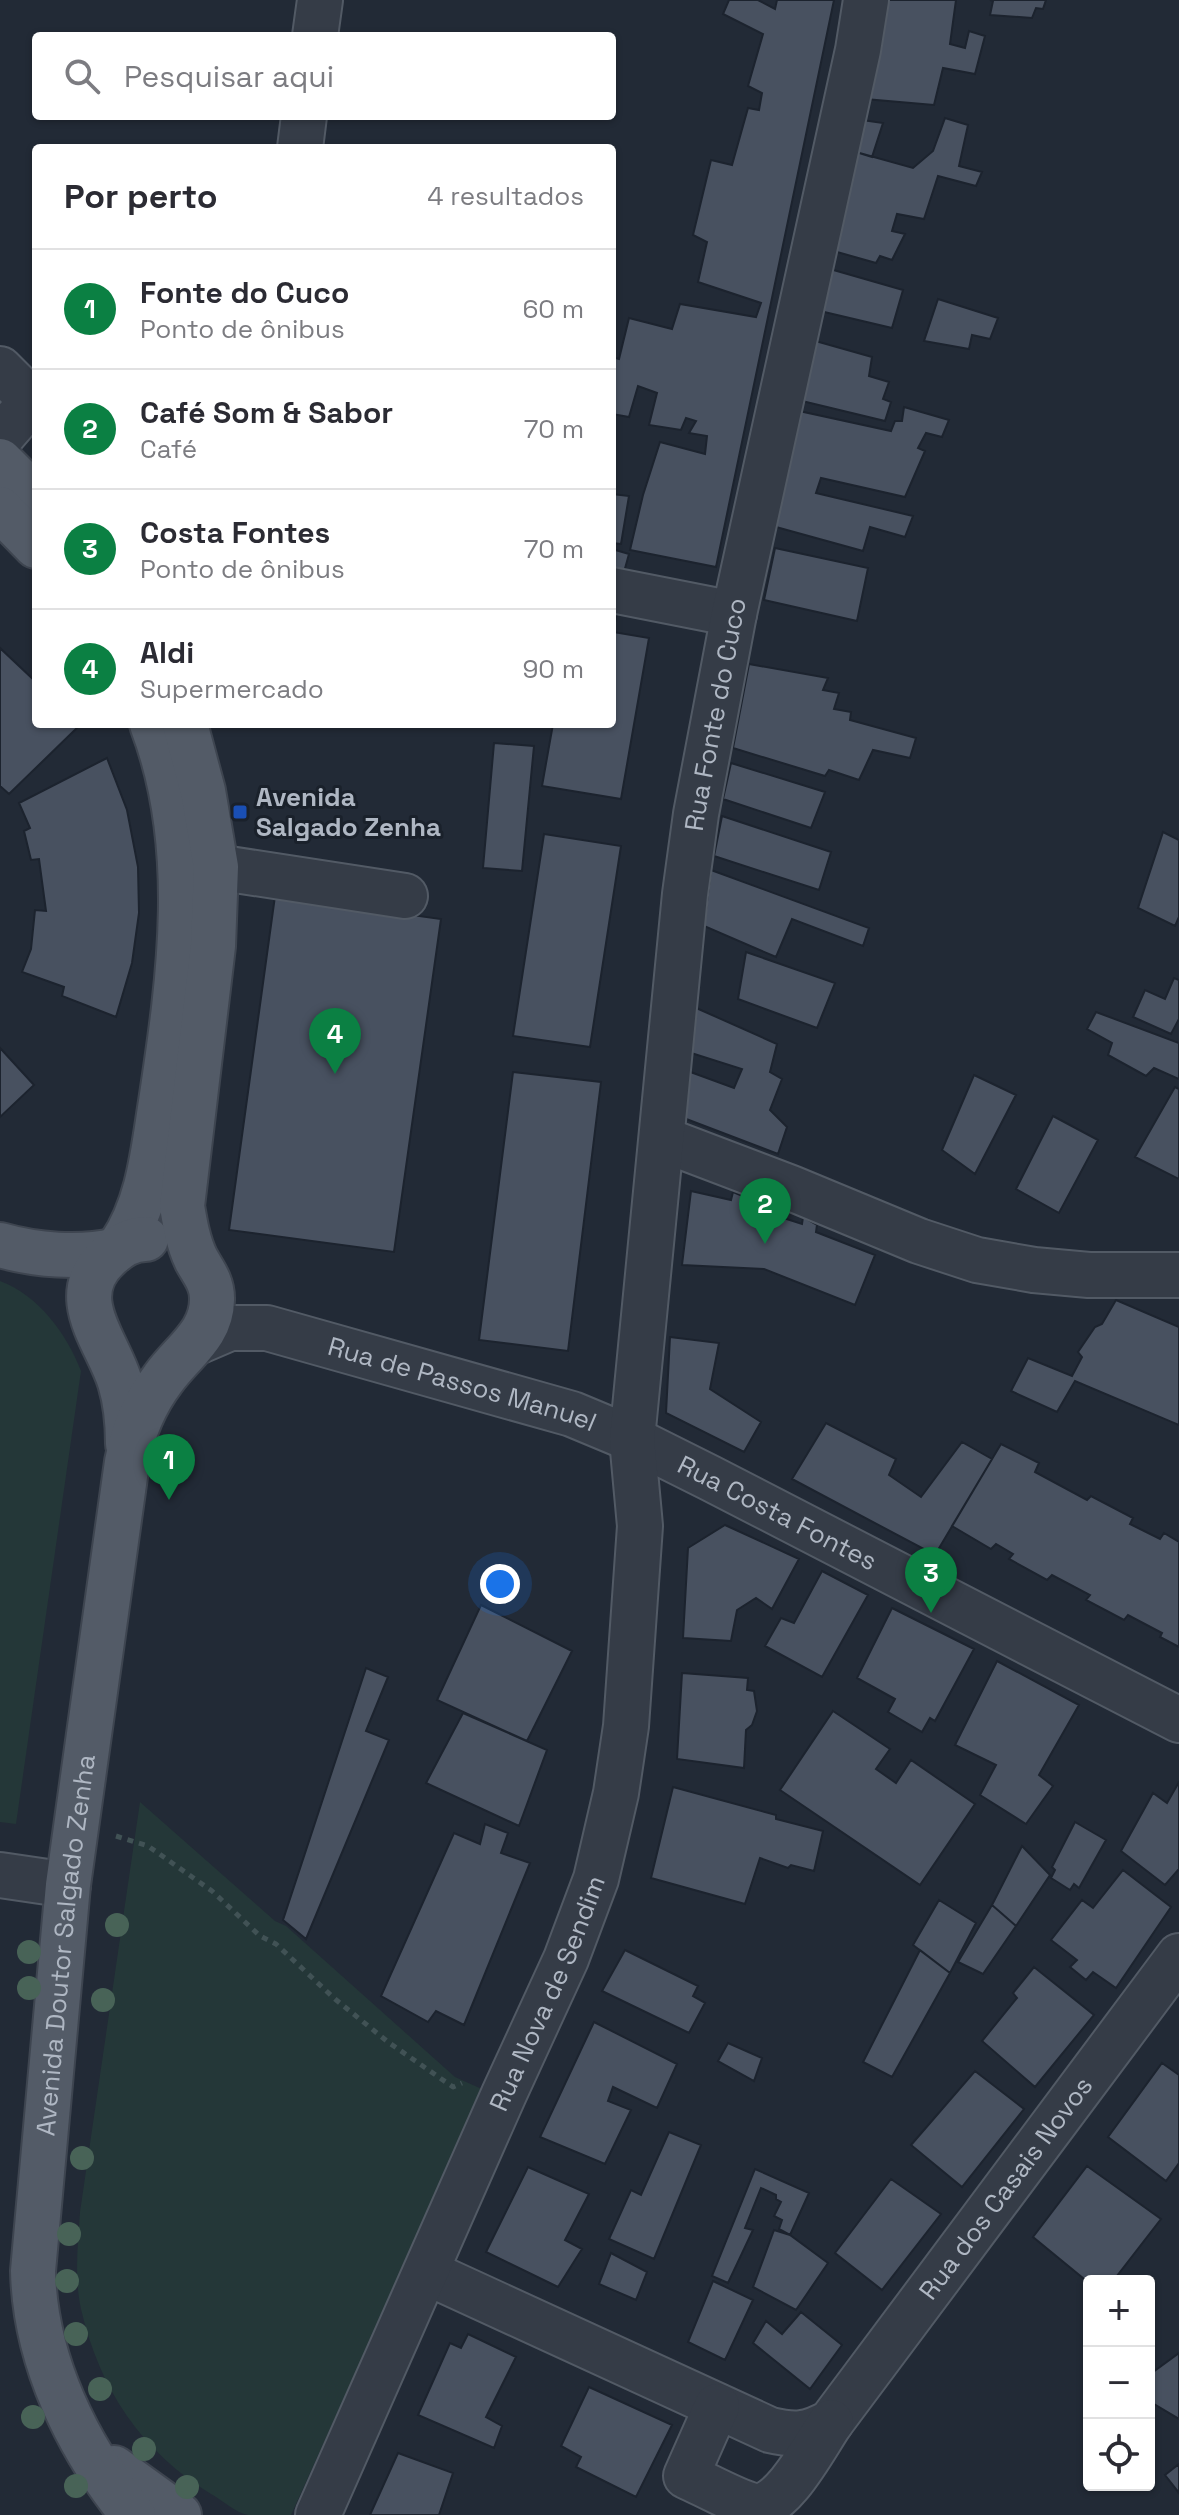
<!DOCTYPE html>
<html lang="pt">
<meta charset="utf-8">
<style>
:root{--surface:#fff;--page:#f7f7f7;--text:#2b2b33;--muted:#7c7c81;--line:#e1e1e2;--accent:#0b8043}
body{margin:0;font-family:"Space Grotesk",sans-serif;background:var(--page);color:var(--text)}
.controls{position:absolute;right:24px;bottom:24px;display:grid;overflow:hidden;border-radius:8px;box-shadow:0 2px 6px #0004}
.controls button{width:72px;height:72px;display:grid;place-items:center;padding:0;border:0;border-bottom:2px solid var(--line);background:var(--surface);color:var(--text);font:40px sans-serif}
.you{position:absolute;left:500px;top:1584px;width:28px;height:28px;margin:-20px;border:6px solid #fff;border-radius:50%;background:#1a73e8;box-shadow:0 0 0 12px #1a73e833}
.badge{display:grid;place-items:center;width:52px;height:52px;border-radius:50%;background:var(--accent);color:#fff;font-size:26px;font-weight:700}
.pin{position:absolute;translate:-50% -66px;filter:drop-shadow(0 2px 4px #0008)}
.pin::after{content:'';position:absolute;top:42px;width:28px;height:24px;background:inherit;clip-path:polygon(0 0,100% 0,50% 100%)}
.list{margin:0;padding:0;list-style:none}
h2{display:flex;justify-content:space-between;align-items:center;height:104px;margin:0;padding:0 32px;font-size:34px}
h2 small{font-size:26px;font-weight:400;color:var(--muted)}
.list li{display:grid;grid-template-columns:52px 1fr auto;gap:24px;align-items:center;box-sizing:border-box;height:120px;padding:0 32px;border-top:2px solid var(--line)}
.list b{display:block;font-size:30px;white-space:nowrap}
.list p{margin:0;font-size:26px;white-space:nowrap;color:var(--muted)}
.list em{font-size:26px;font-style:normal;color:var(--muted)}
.icon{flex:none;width:44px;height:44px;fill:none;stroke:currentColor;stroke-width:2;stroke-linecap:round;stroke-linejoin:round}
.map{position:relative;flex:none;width:1179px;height:2515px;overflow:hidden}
.search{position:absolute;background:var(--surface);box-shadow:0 2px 6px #0004;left:32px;top:32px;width:584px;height:88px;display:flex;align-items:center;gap:20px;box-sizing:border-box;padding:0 28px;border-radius:8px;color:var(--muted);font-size:30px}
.panel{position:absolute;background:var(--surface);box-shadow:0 2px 6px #0004;left:32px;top:144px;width:584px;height:584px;border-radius:8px}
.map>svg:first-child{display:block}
.green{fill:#243738}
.building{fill:#485160;stroke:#1c232e;stroke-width:2}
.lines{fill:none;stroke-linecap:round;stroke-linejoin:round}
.minor-casing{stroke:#525a65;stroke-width:48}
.major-casing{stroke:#3e4550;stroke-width:48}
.path{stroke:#415255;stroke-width:5;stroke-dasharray:6 6;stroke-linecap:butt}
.minor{stroke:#353c47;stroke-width:44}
.major{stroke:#535b67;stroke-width:44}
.tree{fill:#486357}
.transit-dot{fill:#1a4fb4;stroke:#1a212b;stroke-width:3}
.labels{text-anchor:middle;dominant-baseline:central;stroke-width:6;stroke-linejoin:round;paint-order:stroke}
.street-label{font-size:26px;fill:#afb7c3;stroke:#1a212b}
.poi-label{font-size:26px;font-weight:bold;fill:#afb7c3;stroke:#1a212b;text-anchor:start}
</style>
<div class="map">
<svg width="1179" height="2515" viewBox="0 0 1179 2515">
<rect width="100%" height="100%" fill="#222a36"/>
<path class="green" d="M0,1281c39,15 66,52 81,90l-65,453 -16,-2z
M140,1802l135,119 11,5 169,151 29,13 -193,425c-14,0 -30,0 -43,0 -12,-2 -26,-15 -37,-21 -70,-43 -111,-104 -130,-185 -7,-32 -3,-65 -1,-97z"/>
<path class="building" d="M729,0h29l17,9 2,-9h57l-118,567 -86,-17 13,-55 17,-53 45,12 2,-18 -18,-3 7,-12 -10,-3 -5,12 -32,-5 8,-32 -19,-7 -9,31 -17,-3v-57l7,2 10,-41 43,11 8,-25 76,13 5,-14 -63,-21 9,-40 -14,-7 18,-75 21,5 16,-57 11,2 3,-17 -14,-7 15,-52 -40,-20z
M879,0h77l-6,44 15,4 4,-17 16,5 -10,38 -32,-6 -9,37 -69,-6z
M990,0h56l-3,9 -7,-1 -4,10 -42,-3 3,-14z
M945,118l23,7 -9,41 23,6 -6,14 -38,-10 -14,43 -27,-5 -5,17 13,3 -13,26 -12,-4 -4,7 -46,-13 26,-98 57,16 20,-17z
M862,120l21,3 -11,34 -16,-5z
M830,269l73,21 -11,38 -72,-17z
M938,299l60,19 -8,21 -18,-4 -3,14 -45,-8z
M812,340l60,17 -3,19 20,6 -6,17 8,3 -6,19 -83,-20z
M904,407l45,13 -7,17 -16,-4 -8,15 7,3 -20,46 -84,-19 -5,15 97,23 -8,21 -35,-10 -7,24 -87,-24 23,-116 92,20 4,-10h7z
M612,494l17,2 -8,48 -9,-1z
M775,548l93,20 -11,53 -93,-21z
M612,549l17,5 -8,29 -9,-2z
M612,606l6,1 -5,25 36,6 -28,161 -79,-13 11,-62h59z
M0,648l36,34v42l44,1 -71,69 -9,-8z
M749,664l79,14 -5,12 16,3 -5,16 17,3 -1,8 66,18 -6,20 -37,-8 -14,30 -30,-10 -4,6 -92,-28z
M494,743l40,3 -12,125 -39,-3z
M107,758l20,52 11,57 1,46 -7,50 -16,54 -54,-21 2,-9 -42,-15 9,-23 4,-39 11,1 -7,-52 -8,1 -7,-29 6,-3 -11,-25z
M731,763l94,29 -14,36 -88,-29z
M722,816l109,36 -12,38 -105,-34z
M1163,832l16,8v77l-4,9 -37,-18z
M544,834l77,12 -31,201 -77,-11z
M711,870l158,58 -6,18 -71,-27 -16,38 -72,-31z
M275,896l166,23 -47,333 -165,-22z
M746,952l89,31 -18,45 -79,-29z
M1174,978l5,2v39l-8,15 -38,-17 12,-27 20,9z
M694,1007l83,37 -7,28 12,7 -12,31 17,17 -9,27 -97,-37 4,-47 49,18 8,-19 -54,-17z
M1096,1012l83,31v36l-25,-11 -8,8 -38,-21 4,-12 -25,-14z
M0,1048l34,37 -34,32z
M513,1072l88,10 -33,269 -89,-11z
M974,1075l42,20 -41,79 -33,-24z
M1175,1087l4,2v90l-44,-22z
M1053,1116l45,24 -39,73 -43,-24z
M691,1191l40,9 2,-8 17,7 -1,8 53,17 1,-7 14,8 -1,7 59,23 -20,50 -91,-36 -82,-4z
M1116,1300l63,27v98l-104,-44 -18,31 -46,-21 17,-33 44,18 10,-19 -4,-5 17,-25 7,-3z
M670,1337l49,6 -9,46 51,33 -17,30 -78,-39z
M826,1423l70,36 -7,16 32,22 41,-55 30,17 -57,96 -143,-76z
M1001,1444l38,19 -4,9 52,28 4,-4 42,22 -3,6 30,15 4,-6 15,9v105l-19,-10 2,-4 -34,-18 -4,5 -38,-20 4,-5 -38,-20 -5,5 -38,-21 4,-5 -17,-10 -5,5 -39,-23z
M725,1525l74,34 -27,50 -16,-11 -19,12 -6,31 -48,-3 5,-90z
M822,1571l46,24 -46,82 -57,-31 16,-28 13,5z
M481,1605l91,46 -45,90 -90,-41z
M892,1608l82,41 -39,72 -5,-3 -8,14 -34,-20 7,-13 -38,-21z
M997,1661l82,44 -40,70 14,11 -27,38 -46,-29 16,-30 -41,-20z
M366,1668l22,9 -22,54 23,9 -83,199 -23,-19z
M682,1673l66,5 -1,12 7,1 3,20 -5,14 -6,5 -2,38 -67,-9z
M833,1711l57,38 -14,20 20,14 15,-23 64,44 -55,81 -140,-95z
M463,1713l84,37 -28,76 -93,-43z
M1179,1782v87l-14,16 -44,-34 32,-58 14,10z
M673,1787l103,28v4l47,12 -9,40 -23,-6 -3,3 -28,-10 -15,46 -94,-26z
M1075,1822l31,18 -27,48 -5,-4 -4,6 -19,-12 4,-8 -3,-3z
M485,1824l23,9 -7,20 29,10 -66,162 -28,-14 -8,11 -47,-26 73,-163 26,11z
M1022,1846l28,29 -34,51 -24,-21z
M1123,1870l48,37 -55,81 -23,-16 -7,8 -16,-13 7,-7 -26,-20 31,-40 11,8z
M939,1900l37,23 -26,50 -37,-28z
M992,1905l24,21 -33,48 -25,-12z
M625,1950l73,36 -5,10 12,7 -16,30 -87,-42z
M920,1950l30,23 -58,104 -29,-15z
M1034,1967l60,48 -59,72 -53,-46 35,-43 -4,-5z
M594,2022l83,42 -20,44 -44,-21 -5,14 23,9 -26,54 -65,-27z
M728,2043l34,15 -8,23 -36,-20z
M1162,2063l17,12v88l-13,18 -58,-44z
M975,2071l49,38 -62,78 -51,-42z
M669,2132l32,13 -47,114 -45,-20 22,-49 10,5z
M1087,2166l74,53 -48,62 -24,2 -56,-46z
M528,2167l61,27 -24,46 17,9 -24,38 -72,-35z
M755,2169l54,24 -19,42 -11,-6 3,-9 -8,-4 7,-14 -5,-3v-4l-15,-7 -16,40 8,2 -25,53 -16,-7z
M891,2179l50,35 -59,76 -47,-37z
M774,2230l16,5 38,28 -32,47 -43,-23z
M611,2253l36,19 -11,28 -37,-16z
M713,2281l40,19 -28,60 -37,-18z
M801,2312l41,33 -32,44 -57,-46 13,-22 16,13z
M468,2334l48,23 -30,60 16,9 -8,22 -76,-33 32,-72 11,5z
M1179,2353v66l-30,-18v-26z
M589,2387l83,38 -36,72 -60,-30 5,-10 -20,-11z
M398,2453l55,20 -14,42h-69z
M1179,2464v29l-14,-18z"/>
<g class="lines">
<g class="minor-casing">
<g id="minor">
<path d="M315,36l5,-36"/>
<path d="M300,148l4,-32"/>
<path d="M0,369l32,32 -32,37"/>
<path d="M612,590l122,24"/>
<path d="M216,867l189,29"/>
<path d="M662,1139l129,49 128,53 58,19 57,10 55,5h90"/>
<path id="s1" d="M195,1343l35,-15h37l305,86 60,25 78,39 469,242"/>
<path d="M0,1875l68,10"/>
<path id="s2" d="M426,2272l344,158c26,6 37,5 61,-8l348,-466"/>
<path d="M717,2406l-31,70c16,7 54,28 69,30 27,4 62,-64 76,-84"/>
<path id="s3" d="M318,2515l186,-421 62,-135 30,-80 20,-86 10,-67 14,-200 -8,-87 53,-545 11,-80 38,-200 124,-564 8,-50"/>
</g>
</g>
<g class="major-casing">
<g id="major">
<path d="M0,461l36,36"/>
<path d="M0,509l36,37"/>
<path d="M0,1245c35,10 80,14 116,5"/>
<path d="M120,1246c29,-43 33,-94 41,-144 19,-125 37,-257 -9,-378"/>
<path d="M128,1444c0,-21 -2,-42 -8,-62 -13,-42 -55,-85 -12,-125 10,-10 24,-18 38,-18"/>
<path d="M114,2468l65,47"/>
<path id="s4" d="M133,2515c-56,-68 -98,-155 -100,-244l35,-386 59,-423c6,-30 17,-58 36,-83 19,-27 50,-45 49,-81 0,-16 -9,-26 -16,-39 -8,-17 -11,-35 -14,-53l31,-260 3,-79 -13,-76 -18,-67"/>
</g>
</g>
<path class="path" d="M116,1836l32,10 64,45 48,45 16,8 59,55 53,43 65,45 9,-4"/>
<use href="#minor" class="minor"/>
<use href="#major" class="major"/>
</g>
<g class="tree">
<circle cx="117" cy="1925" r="12"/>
<circle cx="29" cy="1952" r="12"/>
<circle cx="29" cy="1988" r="12"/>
<circle cx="103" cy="2000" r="12"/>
<circle cx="82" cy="2158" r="12"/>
<circle cx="69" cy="2234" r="12"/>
<circle cx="67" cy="2281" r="12"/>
<circle cx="76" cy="2334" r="12"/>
<circle cx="100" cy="2389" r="12"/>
<circle cx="33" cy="2417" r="12"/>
<circle cx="144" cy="2449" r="12"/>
<circle cx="76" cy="2486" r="12"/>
<circle cx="187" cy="2487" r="12"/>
</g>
<rect class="transit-dot" x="232" y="804" width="16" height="16" rx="4"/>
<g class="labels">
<g class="street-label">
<text stroke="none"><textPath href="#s3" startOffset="1868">Rua Fonte do Cuco</textPath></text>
<text stroke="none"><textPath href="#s1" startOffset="278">Rua de Passos Manuel</textPath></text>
<text stroke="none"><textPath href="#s1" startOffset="620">Rua Costa Fontes</textPath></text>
<text stroke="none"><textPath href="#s4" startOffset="596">Avenida Doutor Salgado Zenha</textPath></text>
<text stroke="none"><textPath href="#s3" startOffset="570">Rua Nova de Sendim</textPath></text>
<text stroke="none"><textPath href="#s2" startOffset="734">Rua dos Casais Novos</textPath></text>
</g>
<g class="poi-label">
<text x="256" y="797">Avenida<tspan x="256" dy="30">Salgado Zenha</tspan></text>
</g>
</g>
</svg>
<div class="controls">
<button>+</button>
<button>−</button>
<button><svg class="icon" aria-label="locate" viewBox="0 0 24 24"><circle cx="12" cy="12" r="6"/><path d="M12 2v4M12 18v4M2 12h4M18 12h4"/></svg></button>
</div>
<div class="you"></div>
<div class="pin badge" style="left:169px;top:1500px">1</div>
<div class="pin badge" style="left:765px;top:1244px">2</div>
<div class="pin badge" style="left:931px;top:1613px">3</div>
<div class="pin badge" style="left:335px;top:1074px">4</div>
<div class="search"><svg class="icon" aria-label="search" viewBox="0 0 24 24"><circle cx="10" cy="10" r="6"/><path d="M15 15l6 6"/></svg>Pesquisar aqui</div>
<section class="panel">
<h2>Por perto<small>4 resultados</small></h2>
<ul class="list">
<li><span class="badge">1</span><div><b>Fonte do Cuco</b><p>Ponto de ônibus</p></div><em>60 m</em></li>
<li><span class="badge">2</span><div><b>Café Som &amp; Sabor</b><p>Café</p></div><em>70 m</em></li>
<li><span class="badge">3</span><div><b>Costa Fontes</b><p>Ponto de ônibus</p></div><em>70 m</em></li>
<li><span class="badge">4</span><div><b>Aldi</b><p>Supermercado</p></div><em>90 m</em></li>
</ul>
</section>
</div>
